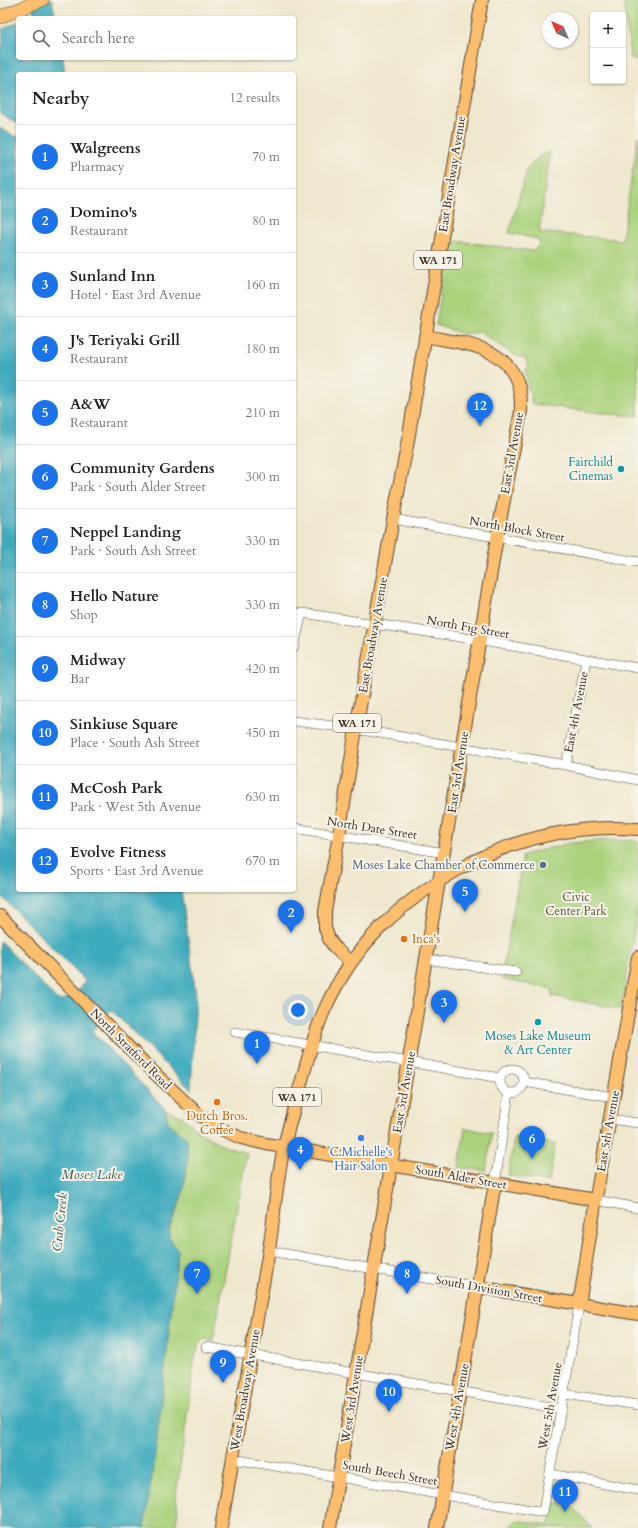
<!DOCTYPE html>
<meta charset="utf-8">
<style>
:root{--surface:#fff;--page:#f6f6f6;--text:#202124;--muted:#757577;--line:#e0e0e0;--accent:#1a73e8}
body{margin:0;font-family:Cardo,serif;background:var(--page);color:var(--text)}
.controls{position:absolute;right:12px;top:12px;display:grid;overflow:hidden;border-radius:4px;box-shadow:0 1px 3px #0004}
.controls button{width:36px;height:36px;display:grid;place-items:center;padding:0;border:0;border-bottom:1px solid var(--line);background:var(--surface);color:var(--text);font:20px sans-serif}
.compass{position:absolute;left:542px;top:12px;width:36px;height:36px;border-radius:50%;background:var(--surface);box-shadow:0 1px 3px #0004;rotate:316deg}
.you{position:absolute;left:298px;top:1010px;width:14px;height:14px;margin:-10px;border:3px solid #fff;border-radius:50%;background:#1a73e8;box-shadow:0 0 0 6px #1a73e833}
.badge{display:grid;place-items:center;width:26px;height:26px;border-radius:50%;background:var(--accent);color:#fff;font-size:13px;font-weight:700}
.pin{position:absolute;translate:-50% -33px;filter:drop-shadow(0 1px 2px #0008)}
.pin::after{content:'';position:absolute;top:21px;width:14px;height:12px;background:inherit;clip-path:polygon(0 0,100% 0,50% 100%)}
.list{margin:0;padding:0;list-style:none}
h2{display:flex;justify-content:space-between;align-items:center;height:52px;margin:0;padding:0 16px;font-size:17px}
h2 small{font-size:13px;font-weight:400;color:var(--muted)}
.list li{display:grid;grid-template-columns:26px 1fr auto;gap:12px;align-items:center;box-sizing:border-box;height:64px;padding:0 16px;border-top:1px solid var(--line)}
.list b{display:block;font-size:15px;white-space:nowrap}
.list p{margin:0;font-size:13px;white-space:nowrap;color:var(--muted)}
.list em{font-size:13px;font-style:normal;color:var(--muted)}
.icon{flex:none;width:22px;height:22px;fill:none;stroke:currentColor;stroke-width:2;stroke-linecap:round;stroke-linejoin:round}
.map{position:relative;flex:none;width:638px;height:1528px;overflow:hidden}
.search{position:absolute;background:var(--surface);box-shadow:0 1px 3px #0004;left:16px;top:16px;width:280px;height:44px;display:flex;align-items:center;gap:10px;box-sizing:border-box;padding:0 14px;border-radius:4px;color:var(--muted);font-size:15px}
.panel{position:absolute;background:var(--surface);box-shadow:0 1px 3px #0004;left:16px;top:72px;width:280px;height:820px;border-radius:4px}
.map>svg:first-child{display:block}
.green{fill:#aad27d;stroke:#727e4e}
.water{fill:#3daabd;stroke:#3c6a6e}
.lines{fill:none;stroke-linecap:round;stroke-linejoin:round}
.minor-casing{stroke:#564638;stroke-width:10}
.major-casing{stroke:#564638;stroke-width:14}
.highway-casing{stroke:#564638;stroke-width:14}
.minor{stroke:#fff;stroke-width:9}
.major{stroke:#fbbd6e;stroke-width:12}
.highway{stroke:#fbbd6e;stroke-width:13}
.culture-dot{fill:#0f9aa8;stroke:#f7f3e8;stroke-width:1.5}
.service-dot{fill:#5c6f8a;stroke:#f7f3e8;stroke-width:1.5}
.food-dot{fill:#e8710a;stroke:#f7f3e8;stroke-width:1.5}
.shop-dot{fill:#3f7fe0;stroke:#f7f3e8;stroke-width:1.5}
.labels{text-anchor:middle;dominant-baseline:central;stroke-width:4;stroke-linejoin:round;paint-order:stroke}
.shield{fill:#f7f3e8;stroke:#73665b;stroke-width:1}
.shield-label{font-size:11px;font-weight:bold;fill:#3b2a1e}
.street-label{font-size:12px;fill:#3b2a1e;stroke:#f7f3e8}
.culture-label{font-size:12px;fill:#0d838f;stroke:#f7f3e8;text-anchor:end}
.service-label{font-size:12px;fill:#4e5e75;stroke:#f7f3e8;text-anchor:end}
.park-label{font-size:12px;fill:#575436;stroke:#f7f3e8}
.food-label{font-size:12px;fill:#c56008;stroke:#f7f3e8;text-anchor:start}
.shop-label{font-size:12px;fill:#366cbe;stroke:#f7f3e8}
.water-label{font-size:13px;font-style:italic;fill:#3c5756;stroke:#f7f3e8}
</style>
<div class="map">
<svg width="638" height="1528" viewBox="0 0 638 1528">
<rect width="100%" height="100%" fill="#f7f3e8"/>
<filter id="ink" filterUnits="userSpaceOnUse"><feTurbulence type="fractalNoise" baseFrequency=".025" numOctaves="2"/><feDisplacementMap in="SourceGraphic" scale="8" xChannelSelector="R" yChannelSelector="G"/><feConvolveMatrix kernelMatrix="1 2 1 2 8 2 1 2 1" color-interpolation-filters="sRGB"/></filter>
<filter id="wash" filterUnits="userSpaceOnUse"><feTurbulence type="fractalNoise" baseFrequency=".012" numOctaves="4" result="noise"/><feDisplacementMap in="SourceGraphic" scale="16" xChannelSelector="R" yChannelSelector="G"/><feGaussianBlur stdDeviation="0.9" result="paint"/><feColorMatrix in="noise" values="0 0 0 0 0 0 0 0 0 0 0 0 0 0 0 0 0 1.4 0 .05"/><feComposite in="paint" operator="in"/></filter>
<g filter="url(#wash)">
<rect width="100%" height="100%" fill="#efe8ce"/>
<path class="green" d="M624,0h14v60l-8,-2z
M638,136v280l-29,-2 -77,-10 -7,-33 4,-5 -4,-8 -11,-3 -34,-23 -17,2 -27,-9 13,-78 7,-6 77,10 7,-7 -3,-5 -28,-6 18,-64 12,-13 11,-4 -11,80 83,8z
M610,840l28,1v66l-17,102 -69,-13v-7l-51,-10 22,-124 46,-12z
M166,1110l17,7 17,16 26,14 21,6 -34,187 -11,-1c-7,13 -9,25 -10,40l-16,117 2,15 -3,17h-31l12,-83 22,-195c-3,-3 -8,-8 -9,-12 -2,-8 3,-14 5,-20 11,-25 14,-53 13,-79l-19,-16z
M465,1128l27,5 -6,38 -27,-4z
M514,1137l41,7 -6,38 -41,-7z
M554,1503l17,2 21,23h-84l9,-8 33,5z"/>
<path class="water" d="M30,0h22l4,18h-30l8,-4z
M18,22v36h45l2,16h-47v50l-18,-11v-66l3,-2 -1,-16z
M0,128l16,9 2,-2v755h163l15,105 -5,95 -80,-80 -19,21 74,79 2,13 19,16 1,20 -5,32 -9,27 -5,9v11l9,12 -22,198 -12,80h-144v-587l58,60c8,0 24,-12 27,-20l-85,-86z"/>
</g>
<g filter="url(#ink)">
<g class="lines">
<g class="minor-casing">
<path id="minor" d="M393,519l245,43
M294,614l8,-1 152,23 184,32
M294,647l8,-34
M294,721l62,8 210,36 72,15
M566,765l20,-105
M294,828l151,25
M426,959l90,13
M235,1032l265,46
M500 1081a12 12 0 1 1 24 0a12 12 0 1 1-24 0Z
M524,1082l89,15
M610,1119l28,4
M495,1183l14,-90
M596,1200l42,8
M269,1251l209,36
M206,1347l356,62
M564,1394l74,11
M233,1459l310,53 36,-207
M550,1474l88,16"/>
</g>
<g class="major-casing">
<path id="major" d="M0,916l148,151 50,47 21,14 22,10 25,6 330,56
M351,963l-16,-15 -6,-9 -4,-11v-17l14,-76 17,-106 37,-210 14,-73 75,-446
M478,1287l160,27
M579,1305l18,-113 41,-235
M221,1528c15,-91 31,-181 47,-272 6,-36 8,-73 16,-109 4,-19 10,-38 15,-57 8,-27 14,-54 25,-79 29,-66 76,-109 137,-143 53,-30 116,-44 177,-39
M330,1528l167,-991 24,-126c0,-6 0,-13 -1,-19 -9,-47 -56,-48 -95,-56
M437,1528l58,-345"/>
</g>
<g class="highway-casing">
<path id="highway" d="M0,17l42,-17"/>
</g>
<use href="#minor" class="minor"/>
<use href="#major" class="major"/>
<use href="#highway" class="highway"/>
</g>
</g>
<g class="culture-dot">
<circle cx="621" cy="469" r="4"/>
<circle cx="538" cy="1022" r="4"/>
</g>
<circle class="service-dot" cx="543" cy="865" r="4"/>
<g class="food-dot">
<circle cx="404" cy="939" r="4"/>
<circle cx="217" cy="1102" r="4"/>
</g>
<circle class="shop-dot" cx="361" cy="1138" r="4"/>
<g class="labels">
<g class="shield">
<rect x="414" y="251" width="48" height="18" rx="3"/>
<rect x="333" y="714" width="48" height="18" rx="3"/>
<rect x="273" y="1088" width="48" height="18" rx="3"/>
</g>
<g class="shield-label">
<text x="438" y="260">WA 171</text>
<text x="357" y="723">WA 171</text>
<text x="297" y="1097">WA 171</text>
</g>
<g class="street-label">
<text transform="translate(452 174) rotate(-81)">East Broadway Avenue</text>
<text transform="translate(512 453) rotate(-80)">East 3rd Avenue</text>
<text transform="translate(517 529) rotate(10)">North Block Street</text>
<text transform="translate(468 627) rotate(10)">North Fig Street</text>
<text transform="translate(373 635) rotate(-80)">East Broadway Avenue</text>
<text transform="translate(576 712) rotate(-79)">East 4th Avenue</text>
<text transform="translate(458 772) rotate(-81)">East 3rd Avenue</text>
<text transform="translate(372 828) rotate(9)">North Date Street</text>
<text transform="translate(131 1049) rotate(45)">North Stratford Road</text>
<text transform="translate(404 1092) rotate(-80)">East 3rd Avenue</text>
<text transform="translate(608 1131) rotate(-80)">East 5th Avenue</text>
<text transform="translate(461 1177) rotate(10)">South Alder Street</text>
<text transform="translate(489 1289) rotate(10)">South Division Street</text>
<text transform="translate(245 1390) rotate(-80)">West Broadway Avenue</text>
<text transform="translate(352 1399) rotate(-81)">West 3rd Avenue</text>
<text transform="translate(550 1406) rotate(-80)">West 5th Avenue</text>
<text transform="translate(457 1407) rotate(-80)">West 4th Avenue</text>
<text transform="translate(390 1473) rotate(10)">South Beech Street</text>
</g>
<g class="culture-label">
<text x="613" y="462">Fairchild<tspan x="613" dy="14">Cinemas</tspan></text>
<text x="538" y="1036" text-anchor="middle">Moses Lake Museum<tspan x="538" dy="14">&amp; Art Center</tspan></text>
</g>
<g class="service-label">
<text x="535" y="865">Moses Lake Chamber of Commerce</text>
</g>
<g class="park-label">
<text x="576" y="897">Civic<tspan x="576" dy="14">Center Park</tspan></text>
</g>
<g class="food-label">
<text x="412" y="939">Inca's</text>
<text x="217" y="1116" text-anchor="middle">Dutch Bros.<tspan x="217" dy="14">Coffee</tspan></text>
</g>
<g class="shop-label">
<text x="361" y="1152">C.Michelle's<tspan x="361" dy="14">Hair Salon</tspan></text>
</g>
<g class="water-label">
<text x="92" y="1175">Moses Lake</text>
<text transform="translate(60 1222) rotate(-84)">Crab Creek</text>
</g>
</g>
</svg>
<div class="controls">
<button>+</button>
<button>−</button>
</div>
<svg class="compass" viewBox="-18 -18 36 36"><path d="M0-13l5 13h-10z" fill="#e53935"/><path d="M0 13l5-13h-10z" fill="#757577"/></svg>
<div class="you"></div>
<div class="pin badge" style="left:257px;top:1064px">1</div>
<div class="pin badge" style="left:291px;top:933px">2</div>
<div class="pin badge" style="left:444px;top:1023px">3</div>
<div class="pin badge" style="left:300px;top:1170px">4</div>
<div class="pin badge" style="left:465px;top:912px">5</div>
<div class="pin badge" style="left:532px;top:1159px">6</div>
<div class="pin badge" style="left:197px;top:1294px">7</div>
<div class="pin badge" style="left:407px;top:1294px">8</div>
<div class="pin badge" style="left:223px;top:1383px">9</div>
<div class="pin badge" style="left:389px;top:1412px">10</div>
<div class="pin badge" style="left:565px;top:1512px">11</div>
<div class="pin badge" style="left:480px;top:426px">12</div>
<div class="search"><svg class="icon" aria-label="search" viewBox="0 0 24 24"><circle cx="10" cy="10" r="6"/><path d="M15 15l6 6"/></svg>Search here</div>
<section class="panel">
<h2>Nearby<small>12 results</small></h2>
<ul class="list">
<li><span class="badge">1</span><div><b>Walgreens</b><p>Pharmacy</p></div><em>70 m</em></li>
<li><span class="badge">2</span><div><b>Domino's</b><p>Restaurant</p></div><em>80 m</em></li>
<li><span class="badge">3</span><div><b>Sunland Inn</b><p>Hotel · East 3rd Avenue</p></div><em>160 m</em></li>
<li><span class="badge">4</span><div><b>J's Teriyaki Grill</b><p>Restaurant</p></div><em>180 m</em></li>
<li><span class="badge">5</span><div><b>A&amp;W</b><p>Restaurant</p></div><em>210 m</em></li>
<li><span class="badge">6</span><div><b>Community Gardens</b><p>Park · South Alder Street</p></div><em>300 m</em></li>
<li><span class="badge">7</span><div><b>Neppel Landing</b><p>Park · South Ash Street</p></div><em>330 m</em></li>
<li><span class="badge">8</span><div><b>Hello Nature</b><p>Shop</p></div><em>330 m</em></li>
<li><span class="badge">9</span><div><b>Midway</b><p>Bar</p></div><em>420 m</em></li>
<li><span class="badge">10</span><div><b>Sinkiuse Square</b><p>Place · South Ash Street</p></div><em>450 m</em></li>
<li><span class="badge">11</span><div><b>McCosh Park</b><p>Park · West 5th Avenue</p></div><em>630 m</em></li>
<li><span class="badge">12</span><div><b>Evolve Fitness</b><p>Sports · East 3rd Avenue</p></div><em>670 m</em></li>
</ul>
</section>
</div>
